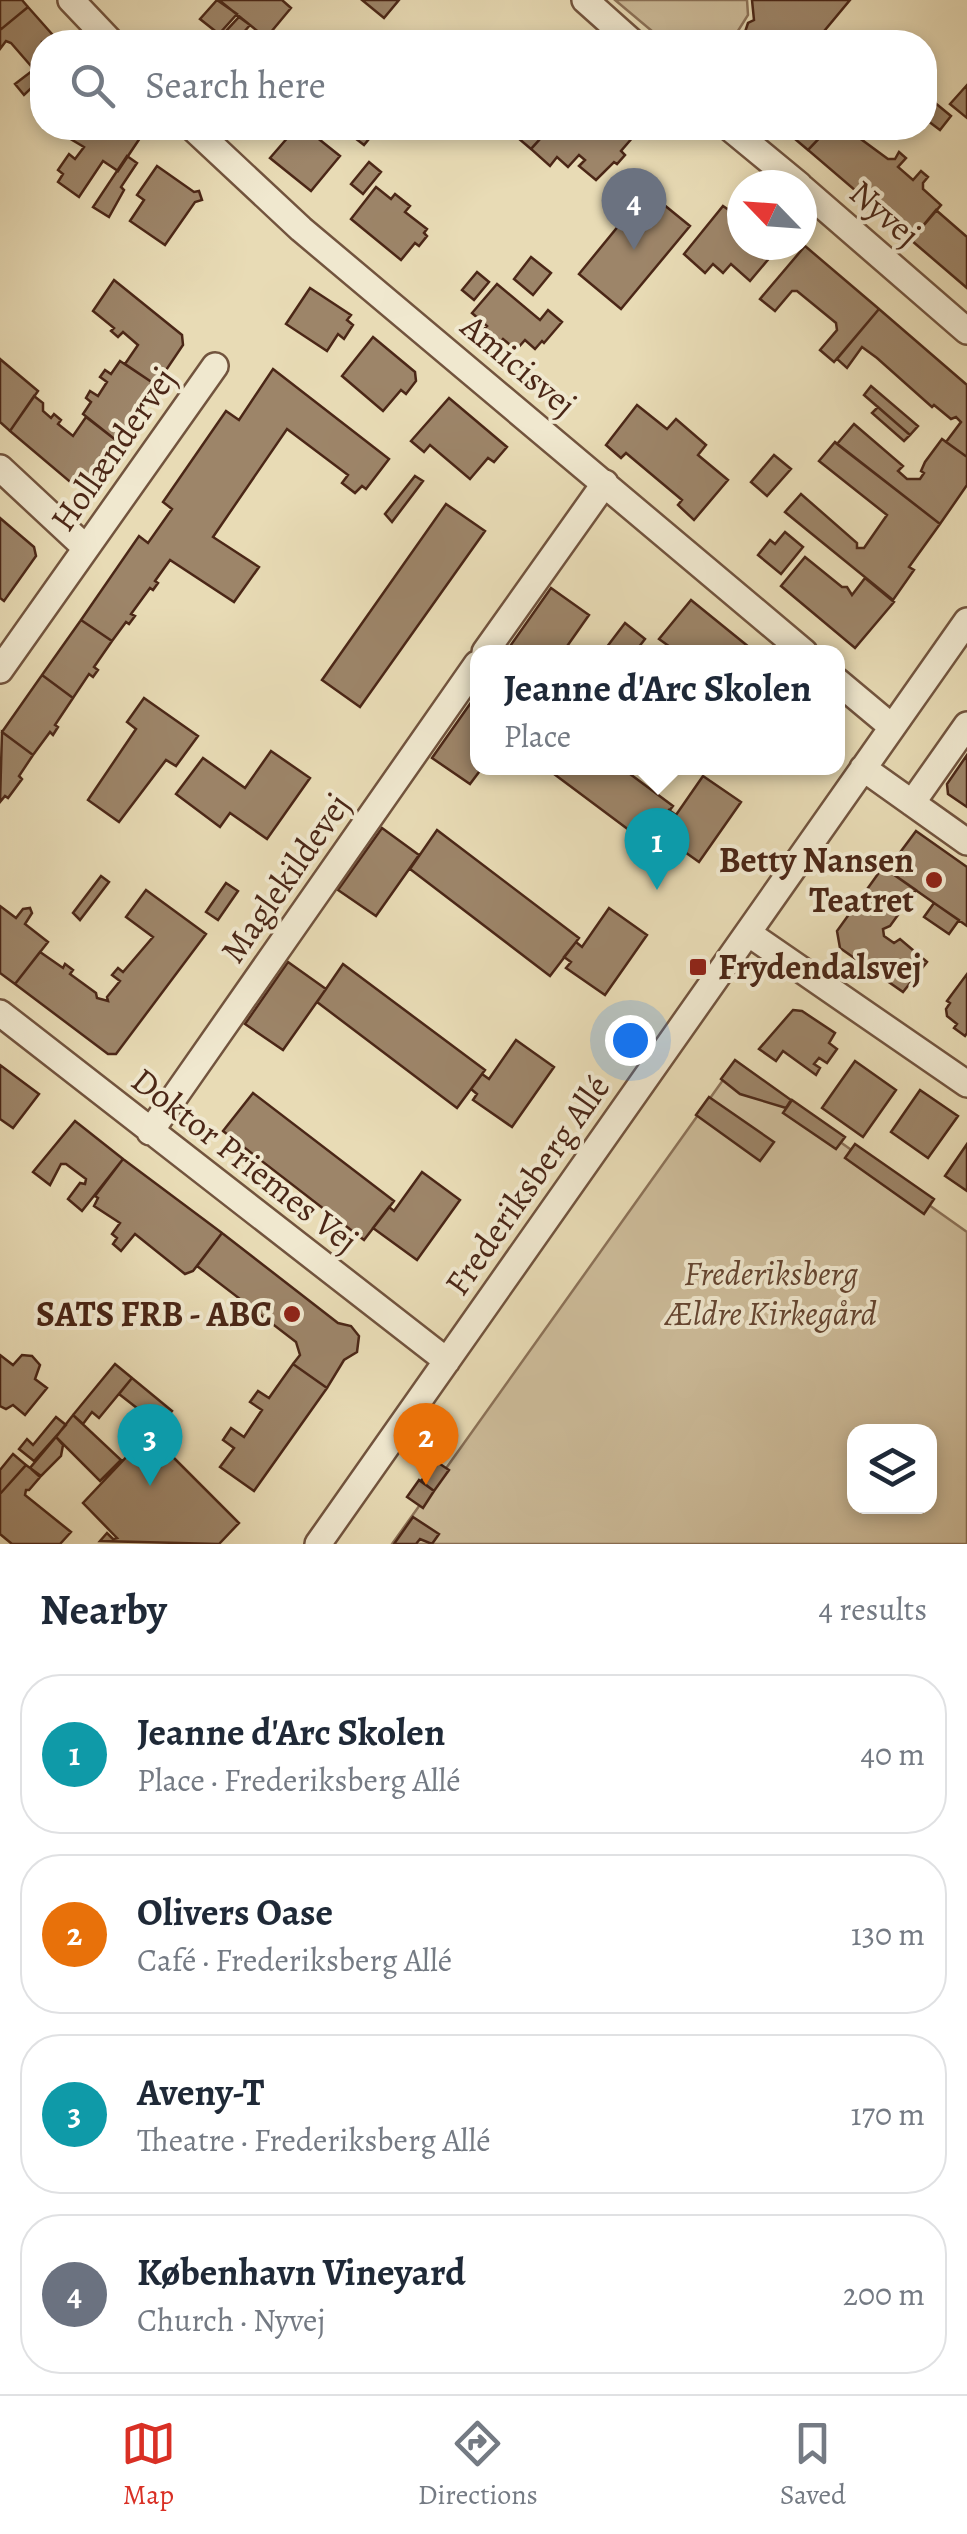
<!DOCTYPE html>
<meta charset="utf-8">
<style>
:root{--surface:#fff;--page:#f2f2f3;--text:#1f2937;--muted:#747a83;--line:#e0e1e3;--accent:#d93025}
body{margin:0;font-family:Alegreya,serif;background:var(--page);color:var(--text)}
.controls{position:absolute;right:30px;bottom:30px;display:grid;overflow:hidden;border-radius:20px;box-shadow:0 5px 15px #0003}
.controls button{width:90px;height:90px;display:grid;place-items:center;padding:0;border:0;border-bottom:2px solid var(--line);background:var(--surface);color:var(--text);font:50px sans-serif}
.compass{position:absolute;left:727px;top:170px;width:90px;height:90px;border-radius:50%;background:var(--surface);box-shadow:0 5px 15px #0003;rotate:295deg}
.you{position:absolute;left:630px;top:1040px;width:35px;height:35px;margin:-25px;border:8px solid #fff;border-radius:50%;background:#1a73e8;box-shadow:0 0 0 15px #1a73e833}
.badge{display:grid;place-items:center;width:65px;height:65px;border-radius:50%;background:var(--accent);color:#fff;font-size:32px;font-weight:700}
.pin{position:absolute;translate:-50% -82px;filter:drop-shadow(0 2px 5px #0008)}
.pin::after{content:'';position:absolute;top:52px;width:35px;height:30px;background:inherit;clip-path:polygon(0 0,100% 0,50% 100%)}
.popup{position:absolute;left:470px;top:645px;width:375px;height:130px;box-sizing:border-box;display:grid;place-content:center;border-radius:20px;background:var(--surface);filter:drop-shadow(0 2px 8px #0005);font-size:32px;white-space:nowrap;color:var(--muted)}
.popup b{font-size:38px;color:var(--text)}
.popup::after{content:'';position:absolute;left:50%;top:100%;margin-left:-20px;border:20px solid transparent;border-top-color:var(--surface)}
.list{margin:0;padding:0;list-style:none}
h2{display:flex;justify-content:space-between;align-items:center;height:130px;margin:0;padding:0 40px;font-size:42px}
h2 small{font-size:32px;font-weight:400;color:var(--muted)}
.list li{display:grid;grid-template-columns:65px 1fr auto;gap:30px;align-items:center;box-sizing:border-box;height:160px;margin:0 20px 20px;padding:0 20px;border:2px solid var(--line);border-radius:40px}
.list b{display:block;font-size:38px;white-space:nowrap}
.list p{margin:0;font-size:32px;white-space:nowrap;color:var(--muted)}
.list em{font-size:32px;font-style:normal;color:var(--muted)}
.icon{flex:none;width:55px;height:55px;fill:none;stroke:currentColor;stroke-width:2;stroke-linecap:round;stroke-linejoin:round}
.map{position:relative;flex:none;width:967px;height:1544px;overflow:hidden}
.search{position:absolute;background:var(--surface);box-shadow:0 5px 15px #0003;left:30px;right:30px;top:30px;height:110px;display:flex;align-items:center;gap:25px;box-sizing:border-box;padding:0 35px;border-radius:40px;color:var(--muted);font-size:38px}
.sheet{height:850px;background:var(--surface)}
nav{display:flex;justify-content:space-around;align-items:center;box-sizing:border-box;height:140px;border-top:2px solid var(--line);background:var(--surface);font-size:28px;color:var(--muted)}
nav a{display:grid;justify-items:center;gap:5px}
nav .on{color:var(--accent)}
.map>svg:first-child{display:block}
.green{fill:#cdbc9a;stroke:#8c7258;stroke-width:2.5;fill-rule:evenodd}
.building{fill:#9d8569;stroke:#4b2717;stroke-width:2.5}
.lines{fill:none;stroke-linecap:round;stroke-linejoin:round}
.minor-casing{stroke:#72543e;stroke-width:30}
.minor{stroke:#f0e8cf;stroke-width:25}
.poi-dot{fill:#8f2418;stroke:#f0e8cf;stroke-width:4}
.labels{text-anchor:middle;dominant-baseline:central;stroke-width:8;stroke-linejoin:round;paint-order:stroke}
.street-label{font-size:35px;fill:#4b2717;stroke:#f0e8cf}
.poi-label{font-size:35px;font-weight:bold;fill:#4b2717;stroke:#f0e8cf;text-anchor:end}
.park-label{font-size:35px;font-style:italic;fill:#654531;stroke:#f0e8cf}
</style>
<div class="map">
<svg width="967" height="1544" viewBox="0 0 967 1544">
<rect width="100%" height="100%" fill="#e8dbb5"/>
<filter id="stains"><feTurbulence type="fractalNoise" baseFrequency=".002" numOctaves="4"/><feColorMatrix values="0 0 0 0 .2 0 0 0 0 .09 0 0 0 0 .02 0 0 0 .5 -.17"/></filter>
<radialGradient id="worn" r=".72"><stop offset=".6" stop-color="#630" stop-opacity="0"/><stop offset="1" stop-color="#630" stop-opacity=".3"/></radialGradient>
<path class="green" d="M615,0h132l1,15 -17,27h-66z
M733,1066l234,166v312h-575zM854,1432h76v74h-76z"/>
<path class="building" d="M0,0h22l6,7 -28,23z
M217,0l20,14 -18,20 -19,-15z
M219,0h63l9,8 -25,30z
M362,0h37l-15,18z
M752,0h98l-30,36 -23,2 -4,4h-49l4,-3 -3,-7 3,-9 6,-3z
M28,7l31,35h-17v36l-18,17 -9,-11 17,-13 -1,-5 -20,-23 -5,-2 -6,8v-19z
M239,17l11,8 -13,15 -11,-9z
M967,85v33l-17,-14z
M934,102l17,14 -11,14 -16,-12z
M76,128h55l11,7 -24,36 -15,-10 -24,36 -21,-15 5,-8 -5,-4 11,-16 6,5 9,-12 -15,-9z
M296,128h9l35,28 -29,35 -41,-33z
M342,128h36l-14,17z
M514,128h36l-19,21 -20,-17z
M550,128h88l2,1 -19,22 4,4 -8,9 -3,-2 -18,18 -17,-14 6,-6 -6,-5 -11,12 -11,-10 -7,9 -19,-17z
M782,128h47l-21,22z
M829,128h28l-3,6 34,25h7l4,-7 7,6 -8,9 15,13 8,-9 7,6 -5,6v6l18,16 -29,34 -104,-89z
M127,156l10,7 -16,24 3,3 -15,27 -16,-10z
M369,162l12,10 -18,22 -12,-10z
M157,166l37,26 5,-1 3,9 -7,2 -30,43 -35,-24 14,-21 -7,-5z
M376,187l15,12 4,-5 15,12 -5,6 22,17 -3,4 3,3 -8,10 -4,-3 -14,17 -50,-41z
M647,191l43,35 -69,83 -42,-35z
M723,206l19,13v26h30l5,4 -27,32 -19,-17 -8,9 -10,-9 -8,9 -21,-19z
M936,210l31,27v51l-56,-48z
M805,246l74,63 -45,53 -14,-12 17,-20 -1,-7 -39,-32h-5l-17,20 -15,-12z
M531,257l20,16 -18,22 -19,-16z
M477,272l12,10 -15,18 -12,-10z
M114,280l68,55 1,10 -27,40 -31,-21 13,-19 -15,-13 -5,5 -7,-6 3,-3 -21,-17z
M497,284l43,36 8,-10 14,12 -18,21 -2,-2 -7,8 -10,-9 -9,10 -13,-11 -6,7 -16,-14 6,-6 -15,-13z
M310,288l41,27 -4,5 6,5 -9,14 -6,-5 -11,17 -41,-27z
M879,309l88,76v72l-21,-15 15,-20 -5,-5 -5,2 -17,-14 -2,2 -55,-49 -15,-11 -15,21 -10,-9z
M373,337l42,35 1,9 -10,13 -5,-4 -18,21 -41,-35z
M0,359l38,32 -28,40 -10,-9z
M120,361l36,24 -39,56 -34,-27 8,-12 -5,-4 4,-7 8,5 9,-14 -7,-5 5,-7 6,4z
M273,369l116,90 -23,30 -4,-3 -7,7 -13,-10 6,-8 -61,-46 -74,108 46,30 -25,35 -64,-42 -15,21 3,2 -5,7 -3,-2 -19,26 4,2 -6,8 -3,-2 -14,19 -31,-21 58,-84 9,7 24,-34 -9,-7 63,-91 13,9z
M871,386l47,40 -8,9 -46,-40z
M34,396l9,7v8l8,7 3,-4 7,6 -3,4 15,12 13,-19 31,24 -31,43 -11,2 -65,-55z
M449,398l58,49 -13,15 -6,-4 -18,21 -40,-34 -6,7 -13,-11z
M637,405l30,24 9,-10 30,26 -8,10 30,25 -34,40 -16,-15 4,-5 -56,-47 -5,5 -15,-13z
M878,407l32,28 -6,6 -32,-28z
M854,424l49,42 -5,5 9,8h13l4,-6 -3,-2 4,-9 17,-23 25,18v28l-27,39 -103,-80z
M835,442l105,82 -31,43 5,3 -21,30 -108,-88 16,-18 56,49v5h7l23,-33 -68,-54z
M774,455l17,14 -24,27 -16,-14z
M415,476l8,5 -31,41 -7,-8z
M446,504l39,27 -125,176 -38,-27z
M0,518l34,29 2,9 -32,45 -4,-3z
M785,532l18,15 -22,27 -23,-19 12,-15 5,4z
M805,557l37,30h5l5,8 13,-17 29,24 -39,46 -74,-62z
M551,588l38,27 -26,37h-57z
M691,600l64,52 -62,-2 -16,2 -18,-13z
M81,620l31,21 -18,26 4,3 -5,7 -4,-3 -16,24 -31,-23z
M625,623l20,16 -10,13h-32z
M42,675l31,23 -18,27 3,2 -5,8 -3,-3 -17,23 -31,-23z
M477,694v74h5l-12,16 -38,-26z
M144,698l54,38 -22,30 -10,-6 -47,62 -31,-22 48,-71 -9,-7z
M2,732l31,23 -14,21 3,3 -14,19 -3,-2 -5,6z
M271,751l39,27 -43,61 -37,-26 -10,14 -44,-33 27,-36 42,30z
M967,755v52l-19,-13 -1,-10z
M546,768h76l51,38 -28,36z
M703,776l38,26 -42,60 -38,-27 4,-5 -7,-5 11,-15 7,5z
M382,828l37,27 -43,61 -38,-26z
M437,830l142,108 -29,38 -140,-107z
M916,831l51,36v59l-80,-56z
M883,867l33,23 -26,36 -7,3 1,7 10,7 6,-4 27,23 -24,30 -63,-44 -3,-17z
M101,876l8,6 -29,38 -7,-7z
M226,883l12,8 -20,29 -12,-8z
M146,890l60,44 -90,120h-8l-93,-70 25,-32 23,16 2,-4 8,6 -3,4 26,19 1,5 11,3 -1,-4 13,-16 -8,-6 6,-7 5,4 30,-35 -27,-20z
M934,903l25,17 -10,14 -25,-17z
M0,906l16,12 7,-9 7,-1 2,5 -7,11 23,18 -33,42 -15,-11z
M609,908l38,27 -42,60 -39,-27 5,-6 -7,-5 12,-15 6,5z
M288,962l38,27 -43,61 -38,-26z
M343,964l142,106 -28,38 -140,-106z
M967,974v59l-2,3 -11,-8 3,-4 -10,-8 -1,-7 4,-6 -3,-2z
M793,1010l9,1 33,22 -6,10 8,6 -10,14 -8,-5 -5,6 6,4 -4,7 -33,-24 -7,10 -17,-12z
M516,1040l38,27 -42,60 -39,-27 4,-6 -6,-5 11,-15 7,5z
M735,1060l56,40 -5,8 -46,-14 -19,-15z
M855,1061l41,29 -33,47 -41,-29z
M0,1065l39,29 -26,34 -13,-9z
M920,1090l38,26 -30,42 -37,-26z
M253,1093l141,108 -30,39 -141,-109z
M709,1097l65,45 -14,19 -64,-46z
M792,1100l53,37 -9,12 -53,-36z
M75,1121l48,38 -41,52 -14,-12 12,-16 5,1 1,-5 -20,-15h-5l-11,21 -17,-13z
M855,1144l79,55 -10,15 -79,-56z
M967,1144v47l-22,-15z
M123,1159l99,74 -29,38 -8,3 -50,-40 -14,17 -8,-7 4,-6 -5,-4 8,-11 -26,-17 4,-8 -3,-2z
M422,1172l38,28 -43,60 -44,-32 16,-21 5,4z
M222,1233l116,90 13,3 8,10 -2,16 -13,8 -17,28 -34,-24 7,-9 -4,-13 -99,-76z
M0,1355l13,10 9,-10 10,1 8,9 -5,14 12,9 -22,27 -12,-10 -7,4 -6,-3z
M115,1364l17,14 -33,40 -7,-6 -9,12 -10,-9z
M293,1364l34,24 -73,103 -34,-24 14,-19 -11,-8 8,-12 13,9 18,-27 -12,-8 8,-11 11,7z
M132,1378l40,33 -12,15 -41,-32z
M73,1415l48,45 -21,21 -44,-44z
M56,1417l10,8 -32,36 -15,-12 8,-10 6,6z
M149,1433l90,90 -20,21 -119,-3 7,-8 6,6 4,-1 -34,-35z
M56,1437l7,8 -2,11 -21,21 -10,-9z
M13,1454l13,11 -26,29v-24z
M437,1462l12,8 -15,21 -13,-10z
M26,1465l15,11 -12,14h-3l-1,5 46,37 -11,12h-48l-12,-10v-40z
M419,1480l15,11 -11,17 -16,-11z
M413,1517l26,17 -7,10 -12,-5 -4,5h-22z"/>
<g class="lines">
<g class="minor-casing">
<path id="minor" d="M71,0l40,42
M585,0l47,42
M193,128l108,101 503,423
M730,128l69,57
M802,188l165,143
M0,468l86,80
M485,652l120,-169
M0,670l215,-304
M837,681l55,46
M863,768l104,74
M912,803l55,-78
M748,933l219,151
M0,1013l447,348
M150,1132l327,-468
M318,1544l649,-923"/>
</g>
<use href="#minor" class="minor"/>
</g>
<g class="poi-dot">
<circle cx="934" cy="880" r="10"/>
<rect x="688" y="957" width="20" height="20" rx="5"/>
<circle cx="292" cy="1314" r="10"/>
</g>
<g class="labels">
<g class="street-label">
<text transform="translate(885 213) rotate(41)">Nyvej</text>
<text transform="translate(519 365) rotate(40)">Amicisvej</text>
<text transform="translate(113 449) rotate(-55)">Hollændervej</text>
<text transform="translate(285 878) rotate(-55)">Maglekildevej</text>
<text transform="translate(245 1160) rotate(38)">Doktor Priemes Vej</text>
<text transform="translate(527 1185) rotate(-55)">Frederiksberg Allé</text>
</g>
<g class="poi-label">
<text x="914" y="860">Betty Nansen<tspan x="914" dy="40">Teatret</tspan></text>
<text x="718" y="967" text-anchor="start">Frydendalsvej</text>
<text x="272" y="1314">SATS FRB - ABC</text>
</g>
<g class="park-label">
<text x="771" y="1273">Frederiksberg<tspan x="771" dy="40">Ældre Kirkegård</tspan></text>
</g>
</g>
<rect width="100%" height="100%" filter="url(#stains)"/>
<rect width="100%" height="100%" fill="url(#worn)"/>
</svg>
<div class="controls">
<button><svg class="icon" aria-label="layers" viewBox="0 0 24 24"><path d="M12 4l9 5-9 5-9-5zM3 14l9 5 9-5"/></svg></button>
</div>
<svg class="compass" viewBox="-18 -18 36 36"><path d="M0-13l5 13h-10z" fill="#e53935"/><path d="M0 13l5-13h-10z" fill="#747a83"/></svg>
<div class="you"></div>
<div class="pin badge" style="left:657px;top:890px;background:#0f9aa8">1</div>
<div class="popup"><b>Jeanne d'Arc Skolen</b>Place</div>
<div class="pin badge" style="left:426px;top:1485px;background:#e8710a">2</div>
<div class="pin badge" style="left:150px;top:1486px;background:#0f9aa8">3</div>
<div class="pin badge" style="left:634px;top:250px;background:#6b7280">4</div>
<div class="search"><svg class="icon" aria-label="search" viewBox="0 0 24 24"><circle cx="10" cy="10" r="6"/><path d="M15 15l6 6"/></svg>Search here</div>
</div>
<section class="sheet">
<h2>Nearby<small>4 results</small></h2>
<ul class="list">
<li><span class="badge" style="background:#0f9aa8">1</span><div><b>Jeanne d'Arc Skolen</b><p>Place · Frederiksberg Allé</p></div><em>40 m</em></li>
<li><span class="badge" style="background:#e8710a">2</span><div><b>Olivers Oase</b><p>Café · Frederiksberg Allé</p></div><em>130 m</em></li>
<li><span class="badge" style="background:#0f9aa8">3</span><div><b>Aveny-T</b><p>Theatre · Frederiksberg Allé</p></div><em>170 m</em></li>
<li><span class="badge" style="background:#6b7280">4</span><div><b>København Vineyard</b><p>Church · Nyvej</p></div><em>200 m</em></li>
</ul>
</section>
<nav>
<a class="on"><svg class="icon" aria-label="map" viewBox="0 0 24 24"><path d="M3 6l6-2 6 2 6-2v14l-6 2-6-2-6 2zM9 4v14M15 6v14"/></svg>Map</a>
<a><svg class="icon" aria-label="directions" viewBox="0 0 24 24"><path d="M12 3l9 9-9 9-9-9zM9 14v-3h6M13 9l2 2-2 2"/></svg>Directions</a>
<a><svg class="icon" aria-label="saved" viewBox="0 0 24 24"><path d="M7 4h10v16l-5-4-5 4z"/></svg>Saved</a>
</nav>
